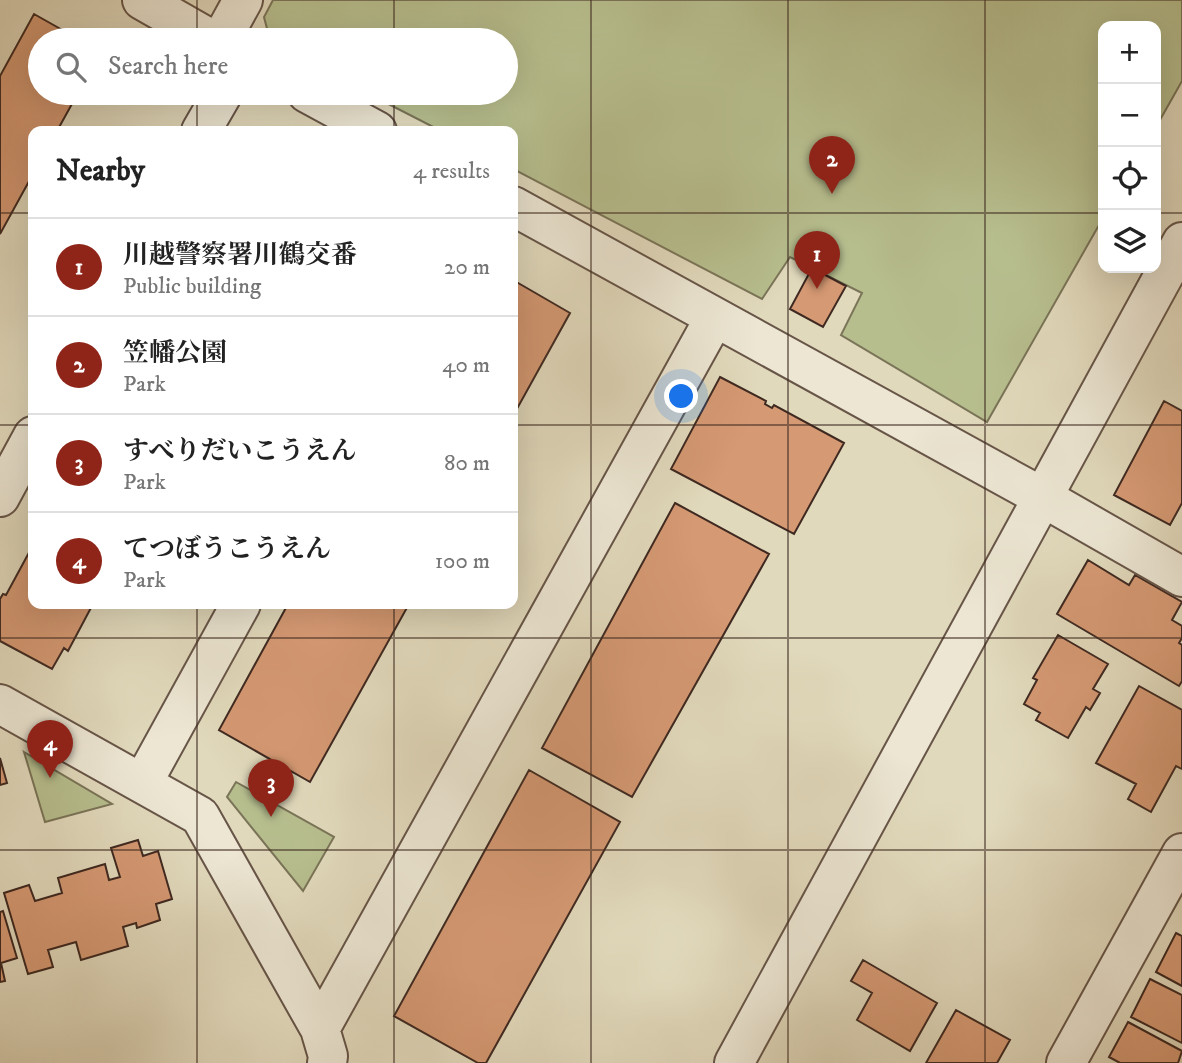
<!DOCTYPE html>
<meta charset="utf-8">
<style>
:root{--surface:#fff;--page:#f2f2f2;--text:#222;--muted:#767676;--line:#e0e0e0;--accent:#8f2418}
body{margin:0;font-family:"IM FELL DW Pica","Noto Serif JP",serif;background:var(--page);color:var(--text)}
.controls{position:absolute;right:21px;top:21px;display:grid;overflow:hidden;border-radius:14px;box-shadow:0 7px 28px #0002}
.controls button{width:63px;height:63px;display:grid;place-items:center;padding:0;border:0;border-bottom:2px solid var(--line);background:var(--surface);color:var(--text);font:35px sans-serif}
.you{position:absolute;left:682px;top:397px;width:24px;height:24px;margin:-18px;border:5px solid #fff;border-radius:50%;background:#1a73e8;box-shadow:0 0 0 10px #1a73e833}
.badge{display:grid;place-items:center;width:46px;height:46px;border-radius:50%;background:var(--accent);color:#fff;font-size:23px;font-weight:700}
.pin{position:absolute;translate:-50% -58px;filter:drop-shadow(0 2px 4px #0008)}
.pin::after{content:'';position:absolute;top:37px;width:24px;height:21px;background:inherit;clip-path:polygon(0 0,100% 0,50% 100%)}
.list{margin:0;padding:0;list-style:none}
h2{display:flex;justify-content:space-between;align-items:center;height:91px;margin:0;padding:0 28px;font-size:30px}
h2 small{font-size:23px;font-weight:400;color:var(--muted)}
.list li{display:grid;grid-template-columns:46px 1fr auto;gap:21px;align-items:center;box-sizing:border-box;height:98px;padding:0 28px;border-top:2px solid var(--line)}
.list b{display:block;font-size:26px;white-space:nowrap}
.list p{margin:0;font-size:23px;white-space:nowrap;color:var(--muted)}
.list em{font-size:23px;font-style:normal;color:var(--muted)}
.icon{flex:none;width:38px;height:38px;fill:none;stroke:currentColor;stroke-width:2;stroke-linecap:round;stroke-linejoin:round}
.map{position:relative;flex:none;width:1182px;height:1063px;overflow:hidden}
.search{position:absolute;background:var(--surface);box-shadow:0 7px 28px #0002;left:28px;top:28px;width:490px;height:77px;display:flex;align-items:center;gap:18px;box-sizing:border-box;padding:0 24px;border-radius:38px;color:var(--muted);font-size:26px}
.panel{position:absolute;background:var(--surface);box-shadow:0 7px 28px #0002;left:28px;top:126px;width:490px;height:483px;border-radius:14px}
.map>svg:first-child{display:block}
.green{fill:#b7be8e;stroke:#7a7458;stroke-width:2}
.building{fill:#d59973;stroke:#3e2921;stroke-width:2}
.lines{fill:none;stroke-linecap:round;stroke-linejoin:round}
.minor-casing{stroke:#675548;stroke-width:42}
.minor{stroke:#ece6d3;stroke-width:38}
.grid{fill:none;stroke:#3e2921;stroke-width:2;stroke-opacity:0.55}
</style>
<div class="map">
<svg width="1182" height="1063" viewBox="0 0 1182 1063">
<rect width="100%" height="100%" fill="#e1d9bc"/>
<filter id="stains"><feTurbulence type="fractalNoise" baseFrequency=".00286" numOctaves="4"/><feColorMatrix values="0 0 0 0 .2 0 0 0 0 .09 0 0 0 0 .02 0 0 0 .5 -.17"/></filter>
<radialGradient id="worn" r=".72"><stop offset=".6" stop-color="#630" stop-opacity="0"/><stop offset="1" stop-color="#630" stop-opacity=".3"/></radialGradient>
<path class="green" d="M273,0h909v81l-26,46v-101h-53v192l-116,204 -146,-87 21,-42 -72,-36 -28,42 -249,-130v-38h-72l-74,-38h139v-53h-236l-6,-23z
M24,752l88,52 -67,18z
M236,782l98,55 -31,54 -76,-94z"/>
<path class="building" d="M34,14l46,26h-40v53h38l-21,38h-24v43l-33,60v-158z
M812,268l34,18 -23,41 -33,-18z
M513,280l57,33 -57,103z
M720,377l46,24 -1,3 7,4 2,-3 70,38 -50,91 -123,-65z
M1164,401l18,10v92l-12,22 -56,-30z
M675,503l94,51 -137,243 -90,-49z
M33,538v66h60l-25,47 -4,-3 -12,21 -52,-28v-42l3,-5 3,1 26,-48 -3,-2z
M1088,560l41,25 6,-10 47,27 -10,18 10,6v12l-3,5 3,2v36l-3,5 -122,-72z
M288,604h121l-99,178 -91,-52z
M1058,635l50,29 -15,25 7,4 -10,17 -4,-3 -18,31 -32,-18 4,-7 -16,-9 13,-24 -4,-2z
M1139,686l43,24v59l-6,-3 -25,46 -23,-13 8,-15 -40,-21z
M0,758l7,25 -7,2z
M529,770l91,52 -134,241h-8l-84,-47z
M138,840l5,16 15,-5 14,48 -16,5 4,16 -23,8 -1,-5 -13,4 5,19 -47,14 -5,-18 -28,8 5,17 -25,7 -24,-81 25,-8 6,16 27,-8 -4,-15 47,-14 4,16 11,-3 -9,-29z
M3,911l14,47 -16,5 4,18 -5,1v-70z
M1176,933l6,3v50l-26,-14z
M863,960l74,43 -27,48 -53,-31 15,-27 -21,-12z
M1150,979l32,16v48l-51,-26z
M956,1010l54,30 -13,23h-71z
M1128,1022l54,29 -4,12h-58l-11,-6z"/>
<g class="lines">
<g class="minor-casing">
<path id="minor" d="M142,0l70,40
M221,40l22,-40
M307,93l70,38
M201,131l22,-38
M513,206l531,292 138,79
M0,497l33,-61
M0,704l200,112 120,213 8,27 -1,7
M143,782l98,-178
M320,1029l395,-712
M734,1063l448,-821
M1066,1063l116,-210"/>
</g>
<use href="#minor" class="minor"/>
</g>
<path class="grid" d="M197,0v40M394,0v40M591,0v1063M788,0v1063M985,0v1063M197,93v38M394,93v38M0,213h33M513,213h590M1156,213h26M0,425h33M513,425h669M197,604v459M394,604v459M0,638h1182M0,850h1182"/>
<rect width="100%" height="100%" filter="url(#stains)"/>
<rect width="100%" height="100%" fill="url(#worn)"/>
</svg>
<div class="controls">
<button>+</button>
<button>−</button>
<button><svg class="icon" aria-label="locate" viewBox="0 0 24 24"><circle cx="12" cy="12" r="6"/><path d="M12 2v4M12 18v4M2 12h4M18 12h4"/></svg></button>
<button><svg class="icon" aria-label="layers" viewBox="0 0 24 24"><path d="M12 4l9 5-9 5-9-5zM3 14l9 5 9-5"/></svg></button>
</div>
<div class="you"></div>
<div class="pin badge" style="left:817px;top:289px">1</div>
<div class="pin badge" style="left:832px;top:194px">2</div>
<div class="pin badge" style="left:271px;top:817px">3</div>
<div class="pin badge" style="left:50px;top:778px">4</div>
<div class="search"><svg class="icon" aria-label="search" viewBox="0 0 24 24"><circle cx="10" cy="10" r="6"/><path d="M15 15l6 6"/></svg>Search here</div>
<section class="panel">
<h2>Nearby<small>4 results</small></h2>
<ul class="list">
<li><span class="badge">1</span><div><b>川越警察署川鶴交番</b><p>Public building</p></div><em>20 m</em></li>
<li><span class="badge">2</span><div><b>笠幡公園</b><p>Park</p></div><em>40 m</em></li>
<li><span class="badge">3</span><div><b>すべりだいこうえん</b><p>Park</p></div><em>80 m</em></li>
<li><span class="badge">4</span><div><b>てつぼうこうえん</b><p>Park</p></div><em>100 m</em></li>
</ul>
</section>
</div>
